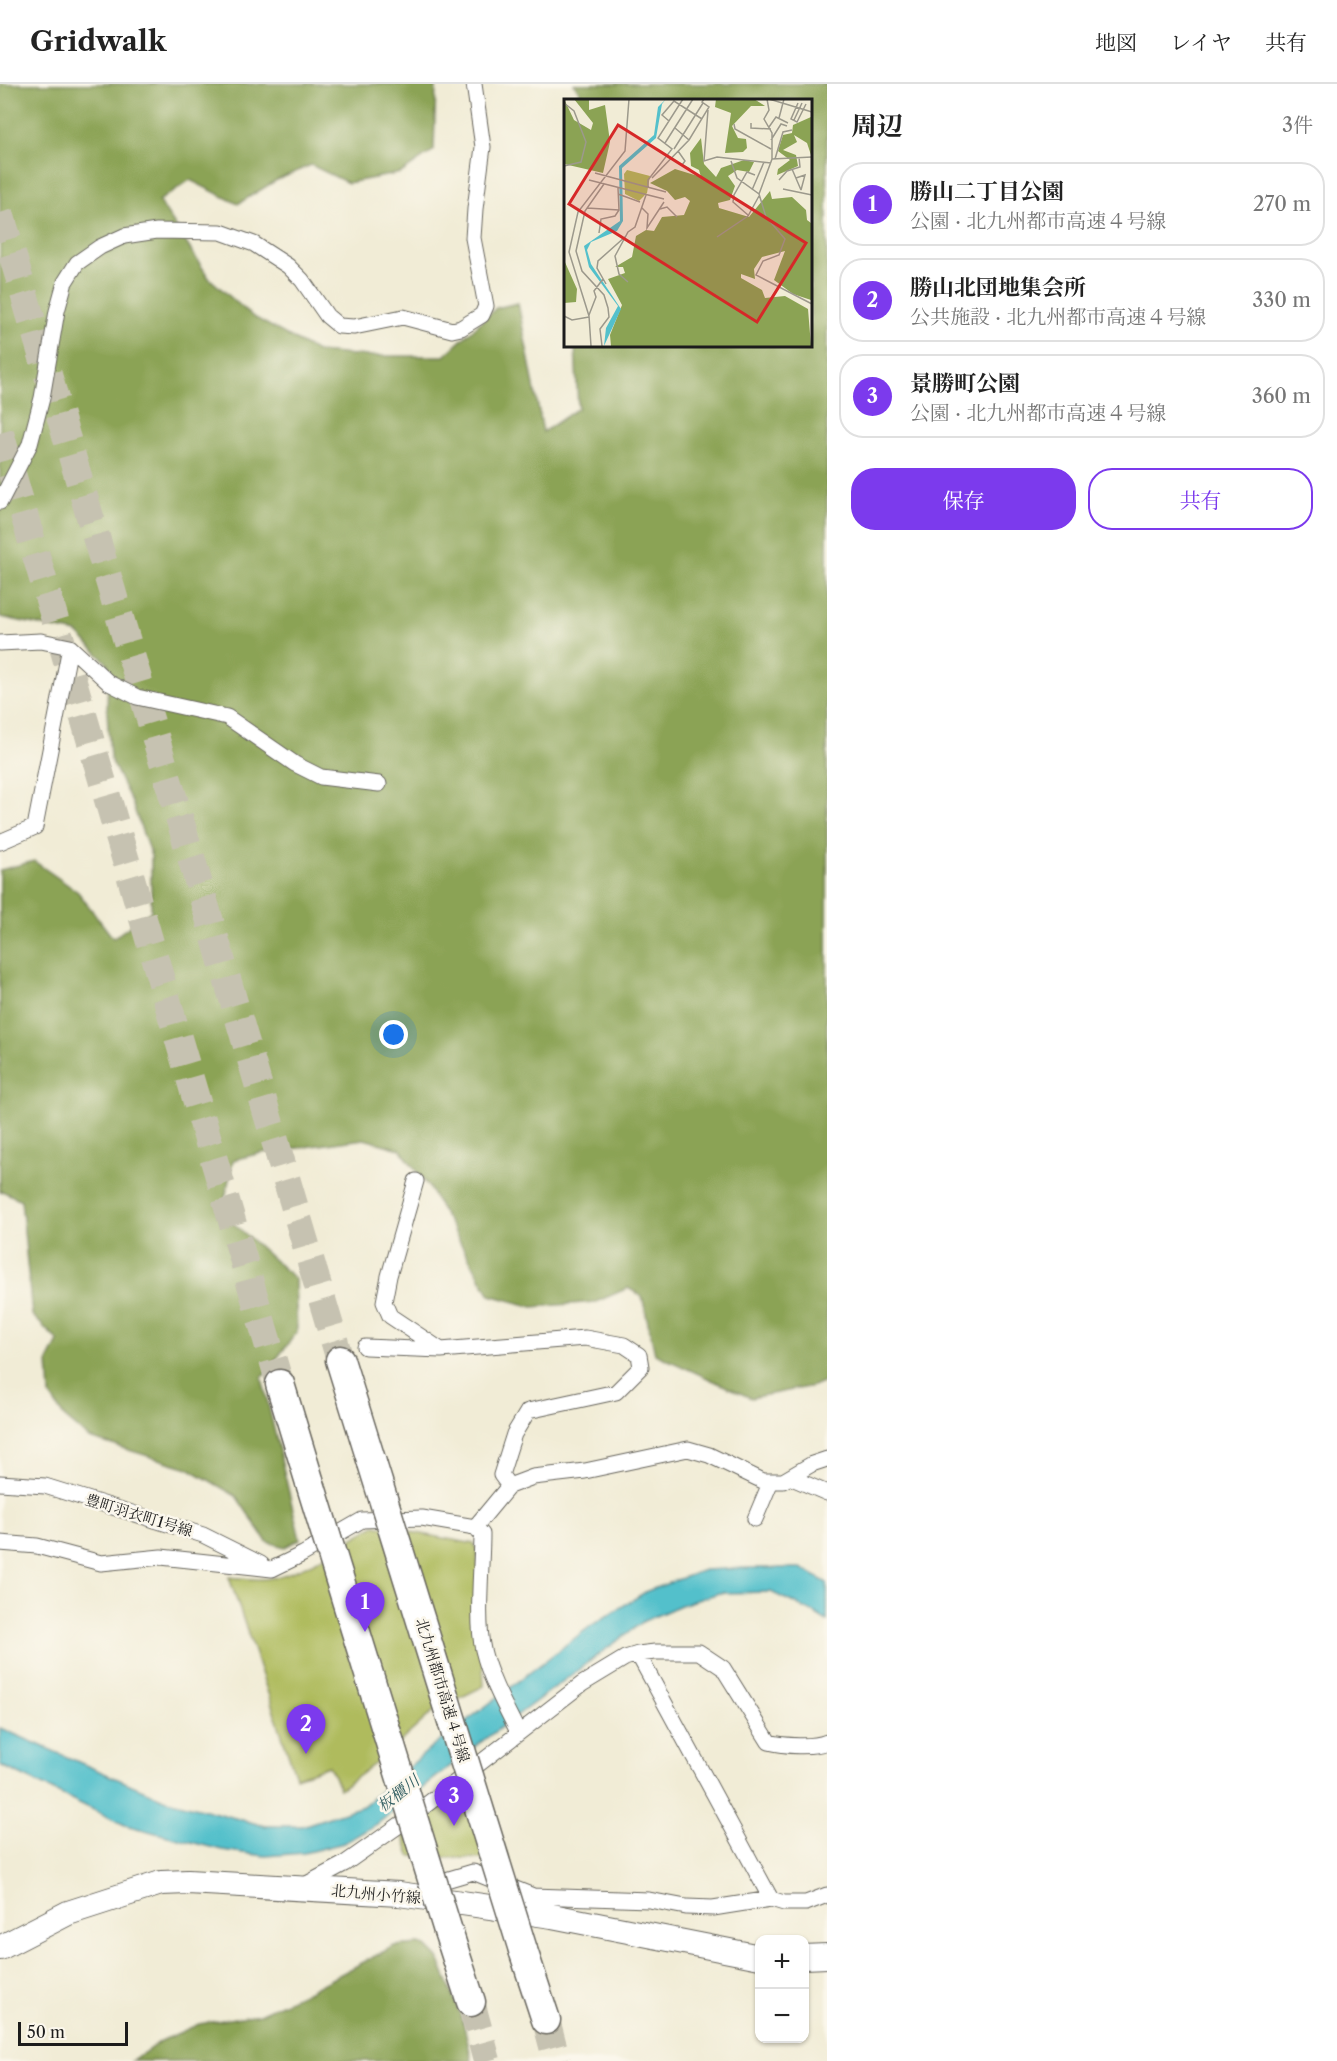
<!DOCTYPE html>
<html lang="ja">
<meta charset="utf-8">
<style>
:root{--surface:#fff;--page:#f2f2f2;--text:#222;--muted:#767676;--line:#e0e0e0;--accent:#7c3aed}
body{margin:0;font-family:"Libre Caslon Text","Noto Serif JP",serif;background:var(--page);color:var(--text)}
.controls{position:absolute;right:18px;bottom:18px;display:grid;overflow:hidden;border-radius:12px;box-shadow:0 2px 4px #0004}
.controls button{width:54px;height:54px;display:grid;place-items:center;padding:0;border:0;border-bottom:2px solid var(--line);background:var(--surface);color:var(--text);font:30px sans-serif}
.scale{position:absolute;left:18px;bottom:15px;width:110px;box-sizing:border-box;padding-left:6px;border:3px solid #1c1c1c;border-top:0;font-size:16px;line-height:21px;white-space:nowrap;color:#1c1c1c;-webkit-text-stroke:4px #fbf7ec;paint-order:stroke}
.you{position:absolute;left:394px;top:951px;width:21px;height:21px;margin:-15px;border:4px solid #fff;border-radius:50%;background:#1a73e8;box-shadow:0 0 0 9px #1a73e833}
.badge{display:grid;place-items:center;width:39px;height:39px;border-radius:50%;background:var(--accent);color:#fff;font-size:20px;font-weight:700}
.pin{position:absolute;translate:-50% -50px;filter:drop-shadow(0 2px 3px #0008)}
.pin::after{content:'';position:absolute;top:32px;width:21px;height:18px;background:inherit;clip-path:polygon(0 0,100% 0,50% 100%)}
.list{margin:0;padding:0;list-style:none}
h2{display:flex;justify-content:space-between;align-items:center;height:78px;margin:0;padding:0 24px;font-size:26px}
h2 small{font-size:20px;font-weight:400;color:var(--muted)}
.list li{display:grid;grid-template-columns:39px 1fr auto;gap:18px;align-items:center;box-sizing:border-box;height:84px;margin:0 12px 12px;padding:0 12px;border:2px solid var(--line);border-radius:24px}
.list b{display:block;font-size:22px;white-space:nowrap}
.list p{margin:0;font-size:20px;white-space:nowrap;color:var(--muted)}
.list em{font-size:20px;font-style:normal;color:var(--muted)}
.actions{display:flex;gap:12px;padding:18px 24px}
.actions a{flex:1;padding:14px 0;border:2px solid var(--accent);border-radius:24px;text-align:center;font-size:21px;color:var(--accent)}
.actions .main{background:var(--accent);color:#fff}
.map{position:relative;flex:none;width:827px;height:1977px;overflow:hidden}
header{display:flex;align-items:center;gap:36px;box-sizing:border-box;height:84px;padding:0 30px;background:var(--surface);border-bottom:2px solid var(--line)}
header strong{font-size:28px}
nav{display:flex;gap:33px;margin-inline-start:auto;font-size:21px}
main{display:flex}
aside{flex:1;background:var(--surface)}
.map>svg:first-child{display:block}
.green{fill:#afbb5d;stroke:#666c3c;stroke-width:1.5}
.forest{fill:#8ba354;stroke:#546038;stroke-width:1.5}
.water{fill:#53c0cb;stroke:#386e74;stroke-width:1.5}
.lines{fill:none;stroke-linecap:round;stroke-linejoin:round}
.highway-tunnel{stroke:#c6c2b1;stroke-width:28;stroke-dasharray:28 14;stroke-linecap:butt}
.street-casing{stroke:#67655d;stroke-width:17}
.primary-casing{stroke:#67655d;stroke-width:26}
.highway-casing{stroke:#67655d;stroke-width:31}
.street{stroke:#fff;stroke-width:15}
.primary{stroke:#fff;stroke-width:24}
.highway{stroke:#fff;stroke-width:28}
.highway-bridge-casing{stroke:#67655d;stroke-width:31;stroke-linecap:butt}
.highway-bridge{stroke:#fff;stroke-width:28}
.labels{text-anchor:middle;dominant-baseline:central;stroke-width:5;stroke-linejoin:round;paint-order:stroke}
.street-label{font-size:15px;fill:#1c1c1c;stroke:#fbf7ec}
.water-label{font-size:16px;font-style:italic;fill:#325e62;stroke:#fbf7ec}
.inset-road{fill:none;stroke:#9c998c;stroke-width:1.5}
.view{fill:#d62828;fill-opacity:0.15;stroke:#d62828;stroke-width:3}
.inset-edge{fill:none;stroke:#1c1c1c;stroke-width:3}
</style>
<header>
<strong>Gridwalk</strong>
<nav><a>地図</a><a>レイヤ</a><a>共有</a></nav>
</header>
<main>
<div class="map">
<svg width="827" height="1977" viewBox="0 0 827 1977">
<rect width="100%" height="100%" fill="#fbf7ec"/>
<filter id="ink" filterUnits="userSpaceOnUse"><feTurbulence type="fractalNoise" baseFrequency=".0167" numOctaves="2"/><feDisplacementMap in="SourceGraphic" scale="12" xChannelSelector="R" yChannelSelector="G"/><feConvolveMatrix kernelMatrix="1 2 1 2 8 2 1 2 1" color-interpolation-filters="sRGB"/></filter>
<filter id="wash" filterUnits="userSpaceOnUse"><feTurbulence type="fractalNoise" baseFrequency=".008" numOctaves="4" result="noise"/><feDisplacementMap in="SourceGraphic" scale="24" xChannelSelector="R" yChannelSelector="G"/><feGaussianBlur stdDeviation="1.35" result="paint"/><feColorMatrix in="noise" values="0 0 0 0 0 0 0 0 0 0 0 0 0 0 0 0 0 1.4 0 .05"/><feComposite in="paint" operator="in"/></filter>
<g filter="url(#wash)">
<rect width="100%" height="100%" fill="#f1ecd6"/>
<path class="green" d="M375,1441l99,19 3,5 7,137 -49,24 -55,50 -40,29 -11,-23 -33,11 -67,-200c14,1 30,4 42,1 37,-7 72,-34 104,-53z
M478,1703l31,73 -99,-4 -8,-24z"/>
<path class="forest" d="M0,0h436l-2,66 -33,23 -53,10 -37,-18 -36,16 -37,23 -48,-24 -31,21 50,77 43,38 65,36 51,4h76l52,-48 22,-5 25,129 35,-24 -3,-63h235v-245h-225l-11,-16h253v1296l-14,6 -62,12 -96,-44 -13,-58 -14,-8 -32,14 -63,5 -43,-12 -62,-109 -28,-37 -36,-10 -103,14 -28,7 -11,53 73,66 2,53 -35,46 38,161 -15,8 -18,-5 -31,-46 -48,-28 -99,-30 -25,-21 -14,-22 -2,-34 10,-20 -26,-26 -11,-115 -19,-9 -2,1v-322l34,-9 44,31 35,46 38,-27v-55l-19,-53 -22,-45 -3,-47 1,-47 -31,-31 -77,-16z
M419,1860l7,2 12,12 25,63 9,40h-340l29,-20 38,-17 60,-10 42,-19 93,-49z"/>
<path class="water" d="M746,1484h55l26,15v38l-14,-9 -42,-20 -52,1 -38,12 -37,16 -167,124 -100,79 -33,19 -40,10 -39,3 -43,-6 -97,-25 -125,-60v-37l164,71 101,27h37l61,-20 68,-58 161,-123 55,-34 57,-21z"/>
</g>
<g filter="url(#ink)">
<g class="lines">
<path class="highway-tunnel" d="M0,129l340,1147
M0,349l280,951
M471,1918l16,59
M546,1936l11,41"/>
<g class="street-casing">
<path id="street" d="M0,418l30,-58 12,-46 15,-87 8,-29 12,-19 23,-16 24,-11 33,-5 64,1 33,12 34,22 14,14 25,36 12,10 15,1 49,-10 49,13 9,-2 21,-13 4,-9 -13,-68 2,-29 8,-62 -9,-63
M0,559l41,-2 29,6 39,36 28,14 90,20 68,47 26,13 58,7
M0,758l35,-15 35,-180
M416,1097l-27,95 -5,26 6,14 51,34
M365,1263l76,3 144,-12 39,7 15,10 2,12 -25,25 -88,19 -14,23 -13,41 8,11
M792,1394l35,15
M0,1399l45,3 158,49 58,29
M755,1435l16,-38
M475,1443l7,7c0,32 -6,86 1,116 7,29 22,56 35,82
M0,1459l37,3 64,17 60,-6 111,12 31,-15 59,-34 60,-2 53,9 34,-41 24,-9 52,-6 103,-22 21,6 54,26h20l29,-17 15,-5
M638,1570l133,245
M429,1801l44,-13 60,24 116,4 37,7 27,1 58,-9 13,4h22l21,-8
M301,1803l43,-23 64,-45 174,-135 43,-26 13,-4 17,-2h44l24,16 46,74c15,4 44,6 58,0"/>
</g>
<g class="primary-casing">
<path id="primary" d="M0,1864l68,-35 93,-30 27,-1 211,12 153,22 208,41
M804,1873l23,-1"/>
</g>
<g class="highway-casing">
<path id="highway" d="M340,1276l32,103
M280,1300l30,99
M448,1847l23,71
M523,1866l23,70"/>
</g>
<use href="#street" class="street"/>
<use href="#primary" class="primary"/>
<use href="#highway" class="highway"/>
<g class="highway-bridge-casing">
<path id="highway-bridge" d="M372,1379l151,487
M310,1399l138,448"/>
</g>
<use href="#highway-bridge" class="highway-bridge"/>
</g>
</g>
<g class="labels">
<g class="street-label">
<text transform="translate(139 1431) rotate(17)">豊町羽衣町1号線</text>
<text transform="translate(443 1606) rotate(73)">北九州都市高速４号線</text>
<text transform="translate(376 1810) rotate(5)">北九州小竹線</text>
</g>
<g class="water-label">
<text transform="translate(398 1709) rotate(-38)">板櫃川</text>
</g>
</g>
<g transform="translate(564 15)">
<rect width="248" height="248" fill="#f1ecd6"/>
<path d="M63,71l23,6 -3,17 -8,8 -14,-7 -1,-20z" fill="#afbb5d"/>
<path d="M0,0l10,21 17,10 2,-7 -19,-24h15v11l16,-5 5,37 -7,31 -39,-9zM152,0h38l11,7h-14l-19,20 6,12 8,1 1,9 -4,4 -18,1 6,-40 -16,-6zM247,18v38l-4,-12 -13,-8 3,7 -14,8 13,5 2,11 -21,9 1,-6 12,-9 -12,-9 5,-16 9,-2 1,-8zM137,39l3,26 12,13 5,-9 23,-8 10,2 -5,10 -12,-2 -9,6 7,10 -5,14 -12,3 1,5 30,9 21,-26 2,8 20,-2 14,13 1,10 4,3v77l-18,-6 -19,-14 11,-29 -23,6 -8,12 1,10 -14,-5v4l21,12 3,8 20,-2 23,13 3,37h-200l-1,-11 12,-30 -14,-26 17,-6 -2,-6h-8l17,-10 4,-21 10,-6 8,1 8,-14 22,-2 6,-14 -5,-4 -10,3 -8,-9 -17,-8 25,-14 26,8 -2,-7 -8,-4 -1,-13zM0,161l13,29 -1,13 -12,1z" fill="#8ba354"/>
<path d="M102,0l-4,5 -6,34 -34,30 1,53 -6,10 -26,11 -4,8 4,14 30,45 -17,37 2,-18 12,-22 -29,-39 -5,-21 36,-25 -1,-55 35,-31 4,-28z" fill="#53c0cb"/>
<path class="inset-road" d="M205,0l43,13M0,4l10,8 12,31 -5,20 -17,4M234,4l-7,16 6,3 9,-18M144,11l-4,51 13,-4 54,6M215,19l5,-19M230,21l8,-17M105,22l-7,-6 12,-14 28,18M187,24v5l20,1M170,25l1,5 36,20M205,28l7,-10 12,6M111,29l14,12M207,41l10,-16 6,2M101,44l28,-44M110,50l29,-46M114,52l7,10 -3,4 8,4M208,60l40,-2M211,60l8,-27 9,-2M167,62l6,17 22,16 7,23 19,22 -6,16 -16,6 -7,14 56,29M228,70l9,21M31,74l71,19M88,79l37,-38 20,-33 -7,-5 2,-3M232,79l9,-3 -4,15M25,81l75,19M215,81l8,-9 13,-4 -1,-10M84,89v-8l24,-31 -14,-11 25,-39M219,90l29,6M188,91l12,-28M54,95l22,8M195,95l13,-35v-26l-8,-14 5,-9 -2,-11M23,109l32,2M78,109l6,6 -1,14 17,-26M96,110l7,-2 10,10M184,116l-15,-13 1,-7 13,-23 8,3M35,134l2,-14 14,-3 4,-6 -1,-22M153,138l31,-21 11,-20M64,183l-9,-8 -4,-18 13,-24 7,-5 11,-32M42,185l-9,-16 1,-7 28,-25M25,216l7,-18 -2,-6 9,-12M0,217l8,4 17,-3M27,247l-2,-30 -20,-64 9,-40 47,-61 4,-52M38,247l-2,-17 9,-12 -1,-9 -4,-13 -22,-24 -6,-20 9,-40 19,-27"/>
<path class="view" d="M54,26l188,118 -49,79 -188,-118z"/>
<rect width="248" height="248" class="inset-edge"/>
</g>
</svg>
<div class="controls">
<button>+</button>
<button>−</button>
</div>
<div class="scale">50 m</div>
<div class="you"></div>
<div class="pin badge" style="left:365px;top:1548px">1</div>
<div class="pin badge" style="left:306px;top:1670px">2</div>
<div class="pin badge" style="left:454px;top:1742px">3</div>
</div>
<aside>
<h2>周辺<small>3件</small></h2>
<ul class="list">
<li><span class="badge">1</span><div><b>勝山二丁目公園</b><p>公園 · 北九州都市高速４号線</p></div><em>270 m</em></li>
<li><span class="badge">2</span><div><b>勝山北団地集会所</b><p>公共施設 · 北九州都市高速４号線</p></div><em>330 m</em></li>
<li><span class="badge">3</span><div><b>景勝町公園</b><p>公園 · 北九州都市高速４号線</p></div><em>360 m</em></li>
</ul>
<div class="actions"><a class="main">保存</a><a>共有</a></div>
</aside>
</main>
